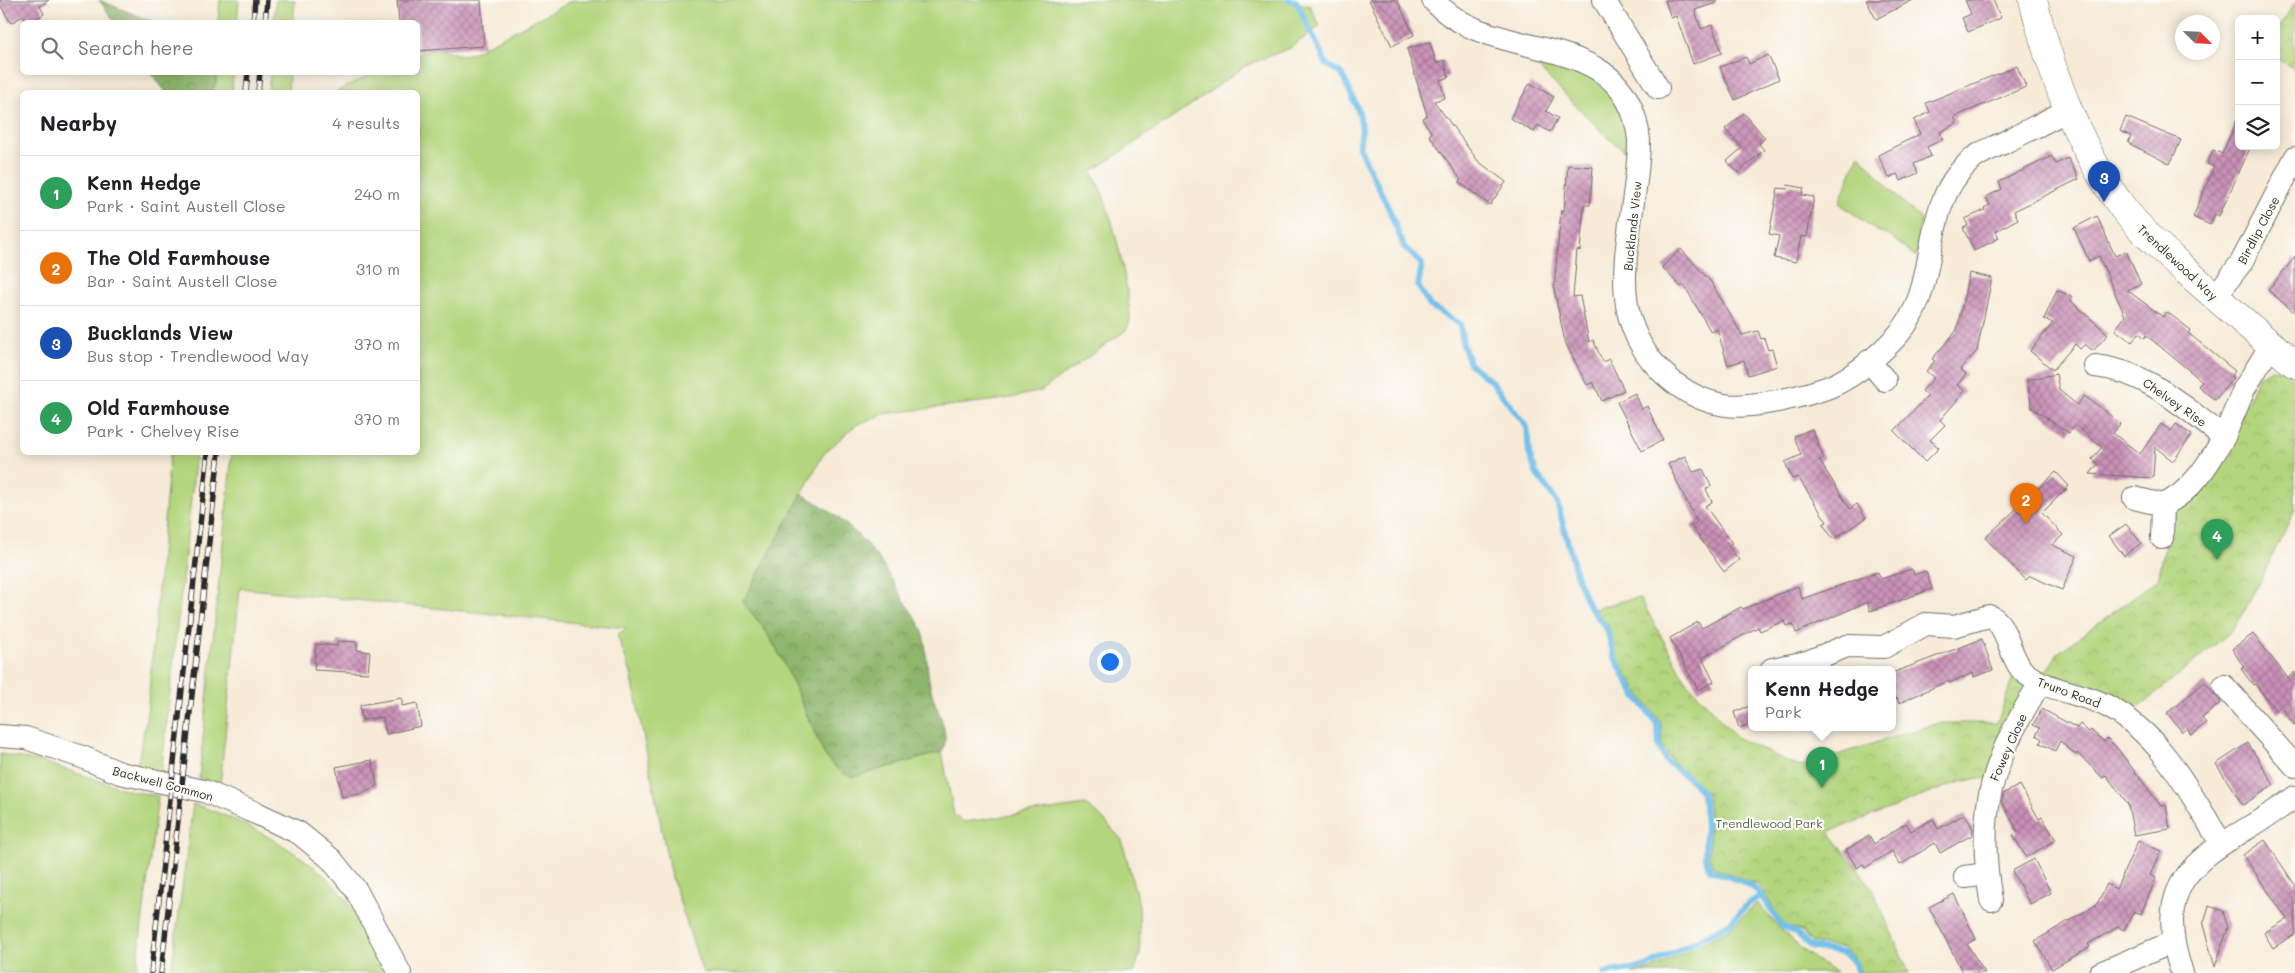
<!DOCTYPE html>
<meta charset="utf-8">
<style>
:root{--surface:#fff;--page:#f6f6f6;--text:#202124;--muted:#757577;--line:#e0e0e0;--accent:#0b8043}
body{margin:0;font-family:Mali,sans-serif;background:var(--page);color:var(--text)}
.controls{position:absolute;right:15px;top:15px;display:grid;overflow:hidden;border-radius:8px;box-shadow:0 2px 12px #0003}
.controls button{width:45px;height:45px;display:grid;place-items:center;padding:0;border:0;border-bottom:1px solid var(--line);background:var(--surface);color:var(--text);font:25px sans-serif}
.compass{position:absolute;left:2175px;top:15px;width:45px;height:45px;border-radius:50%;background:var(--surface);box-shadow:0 2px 12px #0003;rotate:114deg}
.you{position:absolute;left:1109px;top:661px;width:18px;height:18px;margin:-12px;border:4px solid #fff;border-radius:50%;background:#1a73e8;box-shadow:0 0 0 8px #1a73e833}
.badge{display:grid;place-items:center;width:32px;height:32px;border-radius:50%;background:var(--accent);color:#fff;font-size:16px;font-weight:700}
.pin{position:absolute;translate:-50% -41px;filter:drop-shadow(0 1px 2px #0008)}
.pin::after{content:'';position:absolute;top:26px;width:18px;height:15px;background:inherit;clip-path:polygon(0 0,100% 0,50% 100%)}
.popup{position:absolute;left:1748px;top:666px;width:148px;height:65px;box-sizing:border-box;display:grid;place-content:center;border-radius:8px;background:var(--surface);filter:drop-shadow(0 1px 4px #0005);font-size:16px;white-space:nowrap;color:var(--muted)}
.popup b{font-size:19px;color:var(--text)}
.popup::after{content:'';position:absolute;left:50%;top:100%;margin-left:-10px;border:10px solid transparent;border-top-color:var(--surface)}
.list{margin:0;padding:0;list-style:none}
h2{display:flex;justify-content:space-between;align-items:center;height:65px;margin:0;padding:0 20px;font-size:21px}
h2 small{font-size:16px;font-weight:400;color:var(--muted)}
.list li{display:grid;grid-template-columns:32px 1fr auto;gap:15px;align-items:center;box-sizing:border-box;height:75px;padding:0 20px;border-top:1px solid var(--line)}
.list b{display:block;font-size:19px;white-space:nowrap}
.list p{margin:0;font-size:16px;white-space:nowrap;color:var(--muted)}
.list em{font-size:16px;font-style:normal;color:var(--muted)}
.icon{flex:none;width:28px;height:28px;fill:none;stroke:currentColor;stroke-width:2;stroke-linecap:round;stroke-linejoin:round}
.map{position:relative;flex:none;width:2295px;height:973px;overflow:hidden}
.search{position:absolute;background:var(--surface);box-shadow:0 2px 12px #0003;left:20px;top:20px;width:400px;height:55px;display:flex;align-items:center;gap:12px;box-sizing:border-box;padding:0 18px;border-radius:8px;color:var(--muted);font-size:19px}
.panel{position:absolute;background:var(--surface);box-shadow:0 2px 12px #0003;left:20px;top:90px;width:400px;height:365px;border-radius:8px}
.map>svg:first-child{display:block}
.green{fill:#b3d57d;stroke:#6f8054}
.forest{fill:url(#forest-crowns);stroke:#5c704c}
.park{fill:url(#park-crowns);stroke:#6f8054}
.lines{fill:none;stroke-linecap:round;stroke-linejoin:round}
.stream{stroke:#70c0eb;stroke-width:6}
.building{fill:url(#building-cross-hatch)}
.minor-casing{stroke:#726e68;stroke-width:24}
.tertiary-casing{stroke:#726e68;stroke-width:29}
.minor{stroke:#fff;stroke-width:22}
.tertiary{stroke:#fff;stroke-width:28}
.rail-casing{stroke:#2b2b2b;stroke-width:5.5}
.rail{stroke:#fdfcf7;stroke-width:4;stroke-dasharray:11;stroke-linecap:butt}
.labels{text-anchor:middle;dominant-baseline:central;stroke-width:4.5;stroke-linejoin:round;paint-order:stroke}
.street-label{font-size:12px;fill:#2b2b2b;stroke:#fdfcf7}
.park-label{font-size:12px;fill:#545e44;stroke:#fdfcf7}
</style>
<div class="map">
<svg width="2295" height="973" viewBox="0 0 2295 973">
<defs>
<pattern id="forest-crowns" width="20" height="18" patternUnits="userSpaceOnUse" patternTransform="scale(1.25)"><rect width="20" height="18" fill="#8eb66c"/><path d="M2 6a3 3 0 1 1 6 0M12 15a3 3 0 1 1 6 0" fill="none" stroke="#749459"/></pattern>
<pattern id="park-crowns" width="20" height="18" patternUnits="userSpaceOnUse" patternTransform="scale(1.25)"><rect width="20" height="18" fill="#b3d57d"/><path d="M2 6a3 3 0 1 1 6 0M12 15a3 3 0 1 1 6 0" fill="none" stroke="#9ab76c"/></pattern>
<pattern id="building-cross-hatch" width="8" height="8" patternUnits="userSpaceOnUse" patternTransform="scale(1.25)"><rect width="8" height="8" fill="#ca91b8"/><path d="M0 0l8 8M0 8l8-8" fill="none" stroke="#a47796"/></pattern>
</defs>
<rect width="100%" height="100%" fill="#fdfcf7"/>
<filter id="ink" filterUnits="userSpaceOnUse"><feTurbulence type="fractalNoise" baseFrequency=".02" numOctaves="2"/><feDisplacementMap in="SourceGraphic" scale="10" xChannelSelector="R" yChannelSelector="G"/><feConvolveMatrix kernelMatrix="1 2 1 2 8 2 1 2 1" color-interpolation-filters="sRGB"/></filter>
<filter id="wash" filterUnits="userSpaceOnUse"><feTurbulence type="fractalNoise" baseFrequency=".0096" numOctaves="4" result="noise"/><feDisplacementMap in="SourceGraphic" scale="20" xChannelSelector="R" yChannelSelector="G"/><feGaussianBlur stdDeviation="1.12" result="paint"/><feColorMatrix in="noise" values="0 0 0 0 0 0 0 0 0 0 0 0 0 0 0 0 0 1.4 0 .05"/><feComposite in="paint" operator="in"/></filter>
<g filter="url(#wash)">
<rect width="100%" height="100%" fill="#f7ebd8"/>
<path class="green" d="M220,0h19l-2,22h-19z
M276,0h19l-2,22h-19z
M573,0h710l27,6 10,20 -30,22 -45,18 -61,44 -93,62c19,25 37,111 39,144 1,5 -2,10 -4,14l-85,61 -35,8 -123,15 -27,11 -32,28 -81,150c32,32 49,78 67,119 5,11 10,24 16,35 7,9 17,15 27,20l89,-25 12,63 10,7 121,-17 14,10 23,25 17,66 1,47 -6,20h-431l-33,-101 -39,-199 -14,-38 10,-7 -387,-40 -20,197 -21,-7 33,-325 186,-1v-360h-82l38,-19 44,-1v-18c8,-2 16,-5 25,-4 11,3 17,7 29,3z
M1533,56c16,5 34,8 48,15 19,8 45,43 47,63 1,6 0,13 0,19l-21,-16 -73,-74 -2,-4z
M216,73h17l-1,19h-21l5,-9z
M270,73h19l-1,19h-20z
M1859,154l37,42 25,23 -5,38 -29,-23 -10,-3 -38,-28z
M170,453h26l-35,322 -24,-9 10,-50z
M0,754l43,8 88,29 27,5 -22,177h-136z
M193,804c47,14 123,54 152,94 16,22 26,50 38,75h-212z
M1757,903c24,27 48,54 80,70h-205l19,-3 78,-41z"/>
<path class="forest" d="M99,0l54,22h-38z
M151,73h65v10l-5,9h-45z
M802,494c26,13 61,42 78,67 8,12 16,26 24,39 6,10 15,21 19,33 5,20 3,41 9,60 5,20 19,39 10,59l-89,25c-10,-2 -21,-12 -27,-20 -6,-10 -11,-24 -16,-35 -18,-41 -35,-88 -68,-119z"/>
<path class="park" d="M2295,3v66l-19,-12v-26z
M2272,369l14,2 9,10v129l-53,106 -13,17 -97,80 -67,-33 -20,-7 14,-21 99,-73 10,-46 8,-21 41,-44 41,-91z
M1640,598l46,83 50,56 63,30 139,-44h59l17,-48 20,10 -47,94 -10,-1 -24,6 -124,48 43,56 37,85h-48l-5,-13 -13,-12 -31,-5 -10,-12 -19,-6 -20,-35 -5,-5 -45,-18 -4,-12 1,-32 -3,-30 -36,-33 -9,-16 -1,-21 -24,-32 -21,-36 -8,-30 -14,-16 31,-9z"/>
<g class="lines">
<path class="stream" d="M1289,0l7,1 31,64 15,9 17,38 3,18 -3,17 29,60 16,40 18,17 -4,22 12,20 30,18 3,21 7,19 22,18 35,45 2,26 7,20 21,29 20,75 11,28 19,24 7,27 20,37 24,32 1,21 7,15 26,20 11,13 3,32 -1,30 5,14 36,13 12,8 24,35 17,9 11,12 33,6 11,9 4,11
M1604,973l42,-6 83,-43 19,-20 14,-9"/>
</g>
<g id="blocks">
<path class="building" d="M0,0h49l-9,6 4,8 -14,8h-2l-5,-6 -12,7 -11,-18z
M397,0h84l3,46 -66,5v-29h-19z
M1369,0h28l17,35 -22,11z
M1665,0h51v3l-21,7 6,19 11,-4 10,28 -29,11 -17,-48 -5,2z
M1866,0h47l-37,19z
M1965,0h28l8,18 -33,14 -6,-14 9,-4z
M1430,42l6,21 8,-3 5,17 -9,3 5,18 -11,3 44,60 28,21 -16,23 -31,-23 2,-2 -32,-45 3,-2 -10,-14 5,-4 -20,-66z
M1768,55l11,24 -44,21 -15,-33 26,-10 3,7z
M2017,66l9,21 -72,30 3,6 -17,9 3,7 -16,8 4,9 -17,8 4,9 -17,8 -4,-7 -8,4 -11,-23 42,-21 -6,-14 16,-8 -4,-9z
M1530,83l24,14 -8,14 12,7 -8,14 -12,-7 -4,7 -24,-14z
M1744,113l21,25 -6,6 5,6 -26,23 -11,-12 15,-13 -17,-19z
M2239,116v30h12l-32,70 -4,-2 -5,11 -17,-8 21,-50 -7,-3 6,-14 9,4z
M2126,117l55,23 -11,24 -42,-21 3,-7 -11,-5z
M2052,156l4,8 12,-6 11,21 -65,32 4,8 -22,12 3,7 -25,13 -11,-23 5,-2 -3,-7 20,-9 -1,-2 6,-3 -4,-8 16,-8 -3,-7z
M1568,165l25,2 -3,38h-6l-4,46 -3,-1 -4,47 7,-1 9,46 4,-2 10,22 6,-3 15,31 -22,11 -9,-19 -6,3 -22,-43 -11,-53 7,-79 3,1z
M1788,185l16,3 -2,7 12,2 -7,40 -6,-1 -5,26 -22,-4 5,-22 -10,-2 9,-46 9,1z
M2097,216l18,40 11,-5 15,33 -14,6 36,27 4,-5 24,18 -3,3 47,38 -4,5 2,2 -18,22 -17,-14 4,-5 -56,-46 -1,3 -6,-5 -7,9 -17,-12 10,-14 -26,-60 -10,5 -15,-33z
M1681,249l30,33 31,53 16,-4 3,8 3,-1 4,12 4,-1 5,17 -29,9 -4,-15 -16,5 -11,-36 -6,3 -27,-47 -3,2 -19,-20z
M2295,257v56l-27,-23z
M1969,273l23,5 -15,73 -17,18 6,5 -9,11 8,6 -25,29 5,5 -15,15 9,8 -14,14 -31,-31 34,-35 -6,-5 12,-13 -8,-7 9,-10 -3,-2 25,-29z
M2057,290l15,7 -1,4 37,33 -15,17 -8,-7 -5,5 -5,-5 -22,26 -23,-19 23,-28 -9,-4z
M2056,374l3,16 18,15 7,-9 20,14 16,14 -7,9 27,21 21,-30 10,7 5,-7 16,11 -19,26 -18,-14 -2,31 -63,-4 8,-10 -6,-5 10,-12 -27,-22 -6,8 -37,-25 -5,-28z
M1635,393l7,16 5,-3 16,34 -21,11 -25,-49z
M1812,429l12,30 -5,1 31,49 7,-5 9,14 -33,21 -10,-15 4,-2 -29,-45 -6,2 -7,-17 16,-7 -7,-19z
M1685,456l8,16 10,-3 8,17 -5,3 6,13 -7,4 27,37 -4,3 11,14 -15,12 -33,-46 6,-4 -29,-58z
M2056,472l13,14 -27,27 21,22 -11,10 25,11 -15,34 -32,-14 -4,4 -41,-42z
M2126,524l15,19 -17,13 -15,-20z
M1912,569l2,6 12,-4 6,18 -62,22 -3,-9 -71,31 -3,-9 -7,2 -2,-5 -24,10 -2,-4 -56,31 12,24 -16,8 -28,-52 28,-16 4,6 39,-21 2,2 55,-23 4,13 76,-27 3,7z
M2253,634l35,44 7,-6v54l-12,-17 -5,4 -23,-29 -2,1 -12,-16 3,-2 -12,-18z
M1982,639l11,31 -19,7 -1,-4 -24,10 -1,-2 -49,22 -2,-5 -5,2v-27z
M337,641l20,1v8l13,2 -2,21 -54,-3 2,-26 21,2z
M2205,682l16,21 -19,15 4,5 -15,12 -4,-7 -5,4 -15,-19z
M402,698v8l15,-3 4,23 -35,8 -3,-17 -21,3 -2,-15z
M1752,705v18l-13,5 -5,-16z
M2042,709l35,19 3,-4 9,8 2,-2 13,12 3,-4 10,10 44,58 5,-1 4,24 -36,6 -6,-31 -22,-29 -3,3 -26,-25 -1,2 -16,-14 -5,10 -15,-8 2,-4 -6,-4 4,-7 -7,-3z
M2248,743l26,42 -31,20 -27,-41z
M372,760l5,26 -13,7 -22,4 -6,-30z
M2020,785l19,34 3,-2 14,23 -30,17 -13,-22 5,-3 -16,-30 2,-9z
M1965,814l8,15 -1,6 -32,18 -5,-10 -35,22 -8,-14 -27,17 -2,-4 -6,4 -11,-18 23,-15 5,9 32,-21 5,8 22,-12 5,10z
M2265,840l30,45v49l-22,14 -9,-15 23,-14 -44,-64z
M2138,841l23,10 -11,24 6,3 -15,36 -7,-3 -10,19 -6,-3 -30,17 2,3 -38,22 -17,-28 62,-37 10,-20 9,5z
M2034,859l17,34 -21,11 -18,-33z
M1954,894l22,45 -9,5 18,29h-22l-34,-66z
M2209,906l14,5 5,17 -13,39 -12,-42z"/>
</g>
</g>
<g filter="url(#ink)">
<use href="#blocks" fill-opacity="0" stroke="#726e68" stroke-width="1"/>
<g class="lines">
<g class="minor-casing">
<path id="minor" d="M1433,0c59,67 196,24 206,141 0,56 -23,121 -10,174 11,44 50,83 96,90 26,4 87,-10 111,-21 22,-11 44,-30 61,-48 45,-48 21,-127 71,-173 9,-10 23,-14 35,-20 22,-11 44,-22 65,-33
M1604,0l54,88
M2215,297l26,-34 54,-105
M1869,361l16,19
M2095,366c52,5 88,41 129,71l20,-48 27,-44
M2134,498l29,7c29,-13 46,-42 61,-68
M2162,538l1,-33
M1772,669l35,-7 40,-16 37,1 42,-23 28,2 35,-10c17,3 21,44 35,56 22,19 56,20 81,33 57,29 84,87 116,138
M2224,686l71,80
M0,736l26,2 56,19 38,16 84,18 52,22 43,20 32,26 25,31 44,83
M1965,877l22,-3
M1991,900c-16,-92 2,-140 49,-217
M2100,973l73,-31
M2182,973c-39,-112 44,-123 113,-176"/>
</g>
<g class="tertiary-casing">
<path id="tertiary" d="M2033,0c18,73 45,148 90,208 18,23 40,42 62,62 36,32 72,64 110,94"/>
</g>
<use href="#minor" class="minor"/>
<use href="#tertiary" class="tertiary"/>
<g class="rail-casing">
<path id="rail" d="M253,22l2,-22
M265,22l2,-22
M246,92l2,-20
M258,92l2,-20
M151,973l57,-521
M161,973l58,-521"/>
</g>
<use href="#rail" class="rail"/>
</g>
</g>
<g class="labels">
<g class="street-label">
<text transform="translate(1632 226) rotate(-84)">Bucklands View</text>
<text transform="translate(2258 230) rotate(-62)">Birdlip Close</text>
<text transform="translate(2178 262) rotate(43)">Trendlewood Way</text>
<text transform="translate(2175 402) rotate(35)">Chelvey Rise</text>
<text transform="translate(2069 692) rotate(20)">Truro Road</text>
<text transform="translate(2008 747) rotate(-66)">Fowey Close</text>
<text transform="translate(163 783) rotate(15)">Backwell Common</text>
</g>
<g class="park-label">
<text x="1769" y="823">Trendlewood Park</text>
</g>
</g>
</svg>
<div class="controls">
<button>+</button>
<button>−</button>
<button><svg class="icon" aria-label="layers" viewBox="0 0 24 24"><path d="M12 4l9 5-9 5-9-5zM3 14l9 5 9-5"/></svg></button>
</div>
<svg class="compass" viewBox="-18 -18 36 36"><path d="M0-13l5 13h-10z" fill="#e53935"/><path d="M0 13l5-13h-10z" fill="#757577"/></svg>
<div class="you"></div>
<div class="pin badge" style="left:1822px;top:788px;background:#2e9e5b">1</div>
<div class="popup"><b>Kenn Hedge</b>Park</div>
<div class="pin badge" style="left:2026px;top:524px;background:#e8710a">2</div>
<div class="pin badge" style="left:2104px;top:202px;background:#1a4fb4">3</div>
<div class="pin badge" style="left:2217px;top:560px;background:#2e9e5b">4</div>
<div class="search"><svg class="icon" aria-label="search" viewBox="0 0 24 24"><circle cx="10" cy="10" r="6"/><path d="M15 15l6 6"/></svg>Search here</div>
<section class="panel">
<h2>Nearby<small>4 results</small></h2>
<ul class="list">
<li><span class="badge" style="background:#2e9e5b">1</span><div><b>Kenn Hedge</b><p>Park · Saint Austell Close</p></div><em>240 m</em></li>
<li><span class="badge" style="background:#e8710a">2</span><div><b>The Old Farmhouse</b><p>Bar · Saint Austell Close</p></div><em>310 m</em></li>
<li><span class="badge" style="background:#1a4fb4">3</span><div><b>Bucklands View</b><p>Bus stop · Trendlewood Way</p></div><em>370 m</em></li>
<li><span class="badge" style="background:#2e9e5b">4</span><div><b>Old Farmhouse</b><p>Park · Chelvey Rise</p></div><em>370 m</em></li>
</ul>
</section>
</div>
